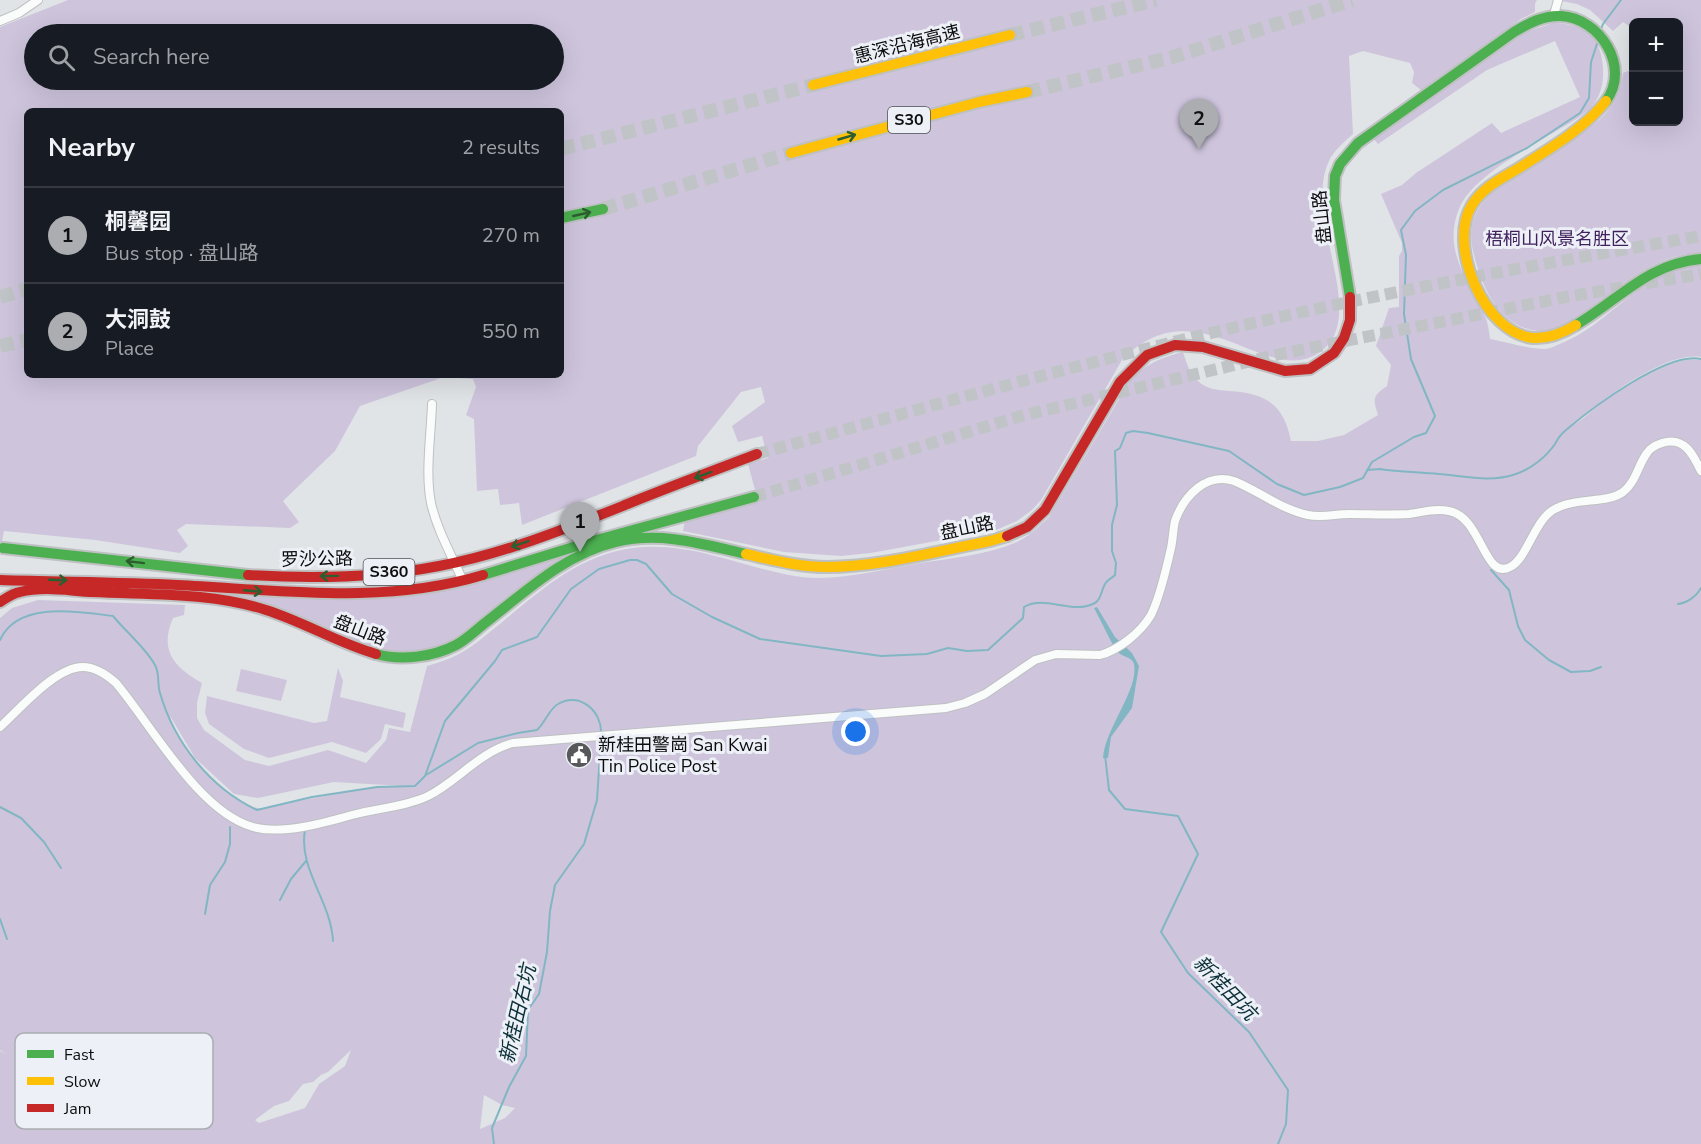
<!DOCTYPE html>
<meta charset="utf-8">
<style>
:root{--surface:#171b24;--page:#242831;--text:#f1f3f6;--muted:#9ea1a6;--line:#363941;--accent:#abadb0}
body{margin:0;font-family:"Nunito Sans","Noto Sans SC",sans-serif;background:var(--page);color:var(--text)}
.controls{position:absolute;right:18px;top:18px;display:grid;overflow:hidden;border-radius:9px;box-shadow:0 6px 24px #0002}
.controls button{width:54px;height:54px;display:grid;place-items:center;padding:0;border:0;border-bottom:2px solid var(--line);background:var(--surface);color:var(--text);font:30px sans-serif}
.you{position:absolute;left:856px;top:732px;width:21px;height:21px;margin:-15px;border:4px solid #fff;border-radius:50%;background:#1a73e8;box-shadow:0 0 0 9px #1a73e833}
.badge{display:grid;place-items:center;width:39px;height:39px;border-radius:50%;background:var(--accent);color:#111;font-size:20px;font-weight:700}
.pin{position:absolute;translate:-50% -50px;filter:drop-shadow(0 2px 3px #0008)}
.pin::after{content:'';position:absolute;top:32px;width:21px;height:18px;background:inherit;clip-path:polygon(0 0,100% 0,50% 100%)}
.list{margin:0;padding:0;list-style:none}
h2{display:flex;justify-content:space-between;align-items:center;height:78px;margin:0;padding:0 24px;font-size:26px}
h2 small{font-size:20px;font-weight:400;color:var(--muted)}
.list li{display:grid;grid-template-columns:39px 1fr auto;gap:18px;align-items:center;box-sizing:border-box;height:96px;padding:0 24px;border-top:2px solid var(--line)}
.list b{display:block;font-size:22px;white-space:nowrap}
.list p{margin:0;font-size:20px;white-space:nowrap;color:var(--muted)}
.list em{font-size:20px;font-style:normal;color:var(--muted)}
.icon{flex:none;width:33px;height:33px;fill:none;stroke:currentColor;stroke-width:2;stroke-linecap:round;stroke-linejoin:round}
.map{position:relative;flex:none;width:1701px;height:1144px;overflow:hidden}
.search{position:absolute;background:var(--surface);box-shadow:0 6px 24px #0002;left:24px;top:24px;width:540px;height:66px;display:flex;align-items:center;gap:15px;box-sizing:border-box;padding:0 21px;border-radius:33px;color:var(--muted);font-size:22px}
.panel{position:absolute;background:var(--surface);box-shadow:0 6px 24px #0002;left:24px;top:108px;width:540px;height:270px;border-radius:9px}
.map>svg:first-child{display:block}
.green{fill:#cec5dd;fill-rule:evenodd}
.water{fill:#82b6c3}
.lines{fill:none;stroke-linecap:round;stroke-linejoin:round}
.stream{stroke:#82b6c3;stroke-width:2}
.primary-tunnel{stroke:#c1c4c6;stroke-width:12;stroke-dasharray:12 6;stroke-linecap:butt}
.highway-tunnel{stroke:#c1c4c6;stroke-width:14;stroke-dasharray:14 7;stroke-linecap:butt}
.street-casing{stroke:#bec0c2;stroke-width:10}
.fast-casing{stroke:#bec0c2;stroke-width:14}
.slow-casing{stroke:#bec0c2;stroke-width:14}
.jam-casing{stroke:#bec0c2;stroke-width:14}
.street{stroke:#fafbfb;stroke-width:8}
.fast{stroke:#4caf50;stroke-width:10}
.slow{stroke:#ffc107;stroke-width:10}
.jam{stroke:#c62828;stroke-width:10}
.oneway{stroke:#2c5e2f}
.labels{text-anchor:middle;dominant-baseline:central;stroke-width:6;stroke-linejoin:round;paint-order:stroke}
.shield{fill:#edf0f6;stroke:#4f5054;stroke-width:1.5}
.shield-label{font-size:16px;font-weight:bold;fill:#0b0c0e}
.street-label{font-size:18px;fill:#0b0c0e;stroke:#edf0f6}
.park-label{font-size:18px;fill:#40215e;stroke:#edf0f6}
.poi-label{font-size:18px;fill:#0b0c0e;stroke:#edf0f6;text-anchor:start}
.water-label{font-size:20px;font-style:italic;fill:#0b3038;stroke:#edf0f6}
.key{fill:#edf0f6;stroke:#a9acb0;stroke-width:1.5}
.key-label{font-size:16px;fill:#0b0c0e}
</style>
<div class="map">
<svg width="1701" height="1144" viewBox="0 0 1701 1144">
<rect width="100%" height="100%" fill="#e1e4e7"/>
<path class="green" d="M68,0h1469l-2,4v8l-14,7 -100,71 -9,-7 2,-11 -4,-9 -47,-12 -14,5 4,78c-8,7 -16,14 -22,23 -31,54 36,152 -6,191 -53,49 -126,-68 -203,12l-81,140 -9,10 -15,11 -21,9 -125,23 -30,3 -57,-4 -101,-21 4,-22 68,-19 -7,-26 20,-6 -6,-22 -24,6 -6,-16 33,-24 -4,-15 -20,5 -43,54 -2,10 -174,69 -3,-22 -19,2 -2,-16 -21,2 -3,-72 -8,-4 10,-28 -3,-8 -29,-2 -84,29 -25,45 -52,50 16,21 -9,6 -104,-4 -9,6 11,16 -8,7 -85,-13 -91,-9 -4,21v-525zM34,34h520v46h-520zM27,111h534v264h-534z
M1556,0h145v253c-44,1 -75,28 -108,54 -11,8 -21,17 -34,22 -8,3 -19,3 -27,1 -37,-7 -53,-50 -60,-84 -4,-24 5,-40 22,-56l105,-70c14,-14 22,-27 24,-47l10,-4 1,53h44v-100h-44l-1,29 -2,-1 -2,-24 -6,-4 -10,9 -23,-21 -13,-6z
M1553,23c19,0 42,7 47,28 5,17 5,37 -6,53 -8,10 -22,18 -33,24 -30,19 -89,48 -102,81 -17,41 10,73 26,107 3,7 4,15 5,23 16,3 39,10 55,10 5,0 12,-4 17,-6 50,-20 81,-76 139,-77v91c-38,-6 -102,46 -130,69 13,-6 24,-19 37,-28 23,-16 64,-43 93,-38v784h-1701v-93l6,3 -6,-4v-432l12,-10 26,-8 147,5 -1,10 -11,3c-14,33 1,49 29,65l-5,20v15l7,12 41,30 24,6 59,-16 38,13 20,-23 3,-12 21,4 17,-66c10,-3 20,-6 30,-11 16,-8 30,-21 44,-32 40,-33 78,-68 132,-75 55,-7 104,17 156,27 43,9 88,-5 131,-12 32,-5 67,-8 97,-21 13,-6 22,-16 32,-25l82,-138c15,-15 31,-22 52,-27 3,10 7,22 15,29 8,8 20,9 31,10 36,2 55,13 62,50h27l26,-6 34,-20c-5,-16 -6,-19 9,-29l4,-21 -15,-19 13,-38 10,-1v-51l3,-5v-8l-21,-49 21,-9 14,-12 76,-50 9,10 79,-36 -25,-56 -68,29 -109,74 -5,-6 153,-106zM170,716l25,42 39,36 24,4 76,-16 70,4 -30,1 -104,19c-31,16 -94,-63 -100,-90zM351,1050l-6,16 -26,18 -14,24 -46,15 -4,-3 19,-14 15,-5 14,-17 10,-2 8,-7 7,-3zM29,1068l18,49 16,10c-23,0 -31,-30 -38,-48zM484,1095l18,10 13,3 -10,10 -25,11z
M557,557h8l-97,73 -29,17 -16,4 -29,2 -21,-5 -83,-35 -87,-19 1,-3 182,6z
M338,668l5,13 -3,16 66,16 -3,15 -18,-4 -4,15 -15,14 -34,-11 -63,16 -25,-9 -35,-25 -4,-11 2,-17 107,27 13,-2z
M241,669l46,11 -6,21 -45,-10z"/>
<path class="water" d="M1097,607l18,30 17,16 7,13 -7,42 -21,29 -3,21h-5c2,-30 36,-68 31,-94 -2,-8 -14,-7 -18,-14 -8,-13 -14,-28 -22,-42z"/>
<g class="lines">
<path class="stream" d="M1601,29l2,-5 18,-24
M1367,470l13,-1c19,3 39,3 59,5 26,2 51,9 77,0 15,-5 30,-17 39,-30 3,-6 6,-10 11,-14 26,-22 101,-79 135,-71
M1491,570l18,20 9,36 7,14 24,20 22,12 19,-1 11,-4
M1678,604c9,-1 19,-8 23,-16
M0,640c18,-40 80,-28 113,-24 13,16 32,31 42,49 5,9 2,19 5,28 14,49 50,95 97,117l55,-13 65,-10 38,-1 10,-10 20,-55 50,-60 7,-11 35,-13 34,-48 28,-20 31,-9h7l9,4 26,30 40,23 48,22 121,17 46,-2 21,-6 19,3 21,-1 35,-32 1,-11c21,-12 47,7 69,-3 8,-3 8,-13 12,-20 2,-4 7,-6 10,-9l1,-12 -4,-12v-26l5,-20 -2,-54 5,-3 6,-15 7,-2 15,2 81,18 48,33 27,11 36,-8 23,-9 9,-16 42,-25 12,-4 9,-17 -24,-57 -7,-45 2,-59 -5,-25 14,-19 28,-21 84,-42 53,-35 9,-15 2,-36 8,-24
M1105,755l4,35 16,19 53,7 20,38 -37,78 27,41 61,59 39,58 -2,34 -8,20
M426,775l52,-32 40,-10 19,-3c8,-7 12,-21 21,-26 21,-13 44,7 43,29
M0,807l21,11 23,24 17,26
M305,830c-7,39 26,71 28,111
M280,900l11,-21 15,-18
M205,914l5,-29 15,-23 5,-18v-17
M0,919l7,20
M494,1144l-2,-16 17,-41 17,-31 2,-46 11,-16 8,-42 3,-41 5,-26 29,-41 13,-44 4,-62"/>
<path class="primary-tunnel" d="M757,454c171,-47 341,-96 514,-135 142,-32 286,-58 430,-83
M754,497l267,-81 259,-62 291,-58 130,-22"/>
<path class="highway-tunnel" d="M1010,35l146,-35
M1027,92l146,-35 179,-57
M561,149l252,-64
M603,209l188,-56
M0,297l27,-8
M0,346l27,-6"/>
<g class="street-casing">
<path id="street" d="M1554,15l4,-15
M0,21l19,-8 19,-13
M432,404c-1,31 -7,69 -1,99 6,27 21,53 32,78
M0,727c20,-18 55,-60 83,-60 12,0 25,9 33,16 36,43 83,129 137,144 29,8 71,-4 99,-12 25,-7 53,-8 76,-19 30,-15 51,-44 85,-53l433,-35 19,-5 20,-9 50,-34 21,-6 44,1c19,-5 41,-23 51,-40 8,-16 16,-49 20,-67 2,-9 2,-18 4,-27 9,-25 31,-49 59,-40 25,10 48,29 74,34 14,3 28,-1 41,-1 20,0 40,1 60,0 14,-2 26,-6 40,-3 33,6 35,70 61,56 17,-8 23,-44 43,-57 21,-13 54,-6 70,-18 13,-10 15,-27 24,-39 3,-5 9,-8 15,-10 22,-7 31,11 39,28"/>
</g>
<g class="fast-casing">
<path id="fast" d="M561,218l42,-9
M1350,297l-16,-97 1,-24 5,-12 18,-21 156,-111c15,-9 30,-17 47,-16 39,2 70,51 45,85
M1576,325c44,-26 71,-61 125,-66
M3,548l245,27
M483,575l110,-34 161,-44
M376,654c25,7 57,3 80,-9 10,-5 20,-15 29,-22 40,-31 80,-69 131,-81 44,-11 87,2 130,12"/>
</g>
<g class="slow-casing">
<path id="slow" d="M813,85l197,-50
M791,153l188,-51 48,-10
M1576,325c-13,8 -27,14 -43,13 -49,-5 -86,-93 -61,-133 11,-18 30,-27 47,-37 30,-19 65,-39 87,-67
M746,554c27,6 53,13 81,13 53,0 111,-16 163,-26l17,-5"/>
</g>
<g class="jam-casing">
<path id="jam" d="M1007,536l20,-9 18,-17 75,-128 27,-27 28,-10 28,2 82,24 25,-2 24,-16 10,-15 6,-18v-23
M248,575c63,4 129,3 191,-9 64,-12 126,-37 186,-61 44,-18 88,-34 132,-51
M0,580c59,2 119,2 178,5 102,5 206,20 305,-10
M0,602c6,-4 13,-9 20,-10 24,-6 49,-1 73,0 57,3 118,0 173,18 38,12 72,33 110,44"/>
</g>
<use href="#street" class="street"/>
<use href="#fast" class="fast"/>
<use href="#slow" class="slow"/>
<use href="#jam" class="jam"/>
</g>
<defs><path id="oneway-shaft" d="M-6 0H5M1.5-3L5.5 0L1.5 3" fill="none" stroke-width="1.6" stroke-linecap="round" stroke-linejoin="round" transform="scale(1.5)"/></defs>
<g class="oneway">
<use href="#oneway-shaft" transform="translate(847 137) rotate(-16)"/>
<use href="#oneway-shaft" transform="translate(582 214) rotate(-13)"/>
<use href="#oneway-shaft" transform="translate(703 475) rotate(160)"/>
<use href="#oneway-shaft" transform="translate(520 544) rotate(161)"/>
<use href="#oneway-shaft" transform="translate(135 562) rotate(-173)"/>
<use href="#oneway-shaft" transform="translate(329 576) rotate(179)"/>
<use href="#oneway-shaft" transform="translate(58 580) rotate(2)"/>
<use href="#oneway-shaft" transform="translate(253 591) rotate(5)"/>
</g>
<defs>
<g id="civic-disc" transform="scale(1.35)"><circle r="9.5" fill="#56585a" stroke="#edf0f6"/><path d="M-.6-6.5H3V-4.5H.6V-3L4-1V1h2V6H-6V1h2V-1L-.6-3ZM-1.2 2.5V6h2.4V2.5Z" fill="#fff"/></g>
</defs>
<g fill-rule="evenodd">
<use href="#civic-disc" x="579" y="755"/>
</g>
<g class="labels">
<g class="shield">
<rect x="888" y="107" width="42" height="26" rx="4.5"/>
<rect x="363.5" y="559" width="51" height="26" rx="4.5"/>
</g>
<g class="shield-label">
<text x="909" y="120">S30</text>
<text x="389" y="572">S360</text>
</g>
<g class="street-label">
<text transform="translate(907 44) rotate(-14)">惠深沿海高速</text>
<text transform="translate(1322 217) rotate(-96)">盘山路</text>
<text transform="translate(967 528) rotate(-12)">盘山路</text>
<text transform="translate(317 559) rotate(-1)">罗沙公路</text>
<text transform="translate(360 630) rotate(21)">盘山路</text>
</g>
<g class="park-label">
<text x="1557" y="239">梧桐山风景名胜区</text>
</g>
<g class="poi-label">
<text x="598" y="745">新桂田警崗 San Kwai<tspan x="598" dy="21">Tin Police Post</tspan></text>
</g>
<g class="water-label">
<text transform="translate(1225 988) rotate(46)">新桂田坑</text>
<text transform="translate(518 1014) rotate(-77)">新桂田右坑</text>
</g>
</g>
<rect x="15" y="1033" width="198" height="96" rx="9" class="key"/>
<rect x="27" y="1050" width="27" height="8" fill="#4caf50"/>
<rect x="27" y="1077" width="27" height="8" fill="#ffc107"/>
<rect x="27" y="1104" width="27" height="8" fill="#c62828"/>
<g class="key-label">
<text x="64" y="1060">Fast</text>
<text x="64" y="1087">Slow</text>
<text x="64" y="1114">Jam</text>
</g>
</svg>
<div class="controls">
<button>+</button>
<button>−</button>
</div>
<div class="you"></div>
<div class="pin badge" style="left:580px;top:552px">1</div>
<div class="pin badge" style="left:1199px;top:149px">2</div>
<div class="search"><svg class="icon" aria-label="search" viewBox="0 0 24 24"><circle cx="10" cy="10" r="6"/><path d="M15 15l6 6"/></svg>Search here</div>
<section class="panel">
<h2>Nearby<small>2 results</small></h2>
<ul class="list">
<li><span class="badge">1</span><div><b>桐馨园</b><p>Bus stop · 盘山路</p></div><em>270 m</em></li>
<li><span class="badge">2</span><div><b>大洞鼓</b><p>Place</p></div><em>550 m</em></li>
</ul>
</section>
</div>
